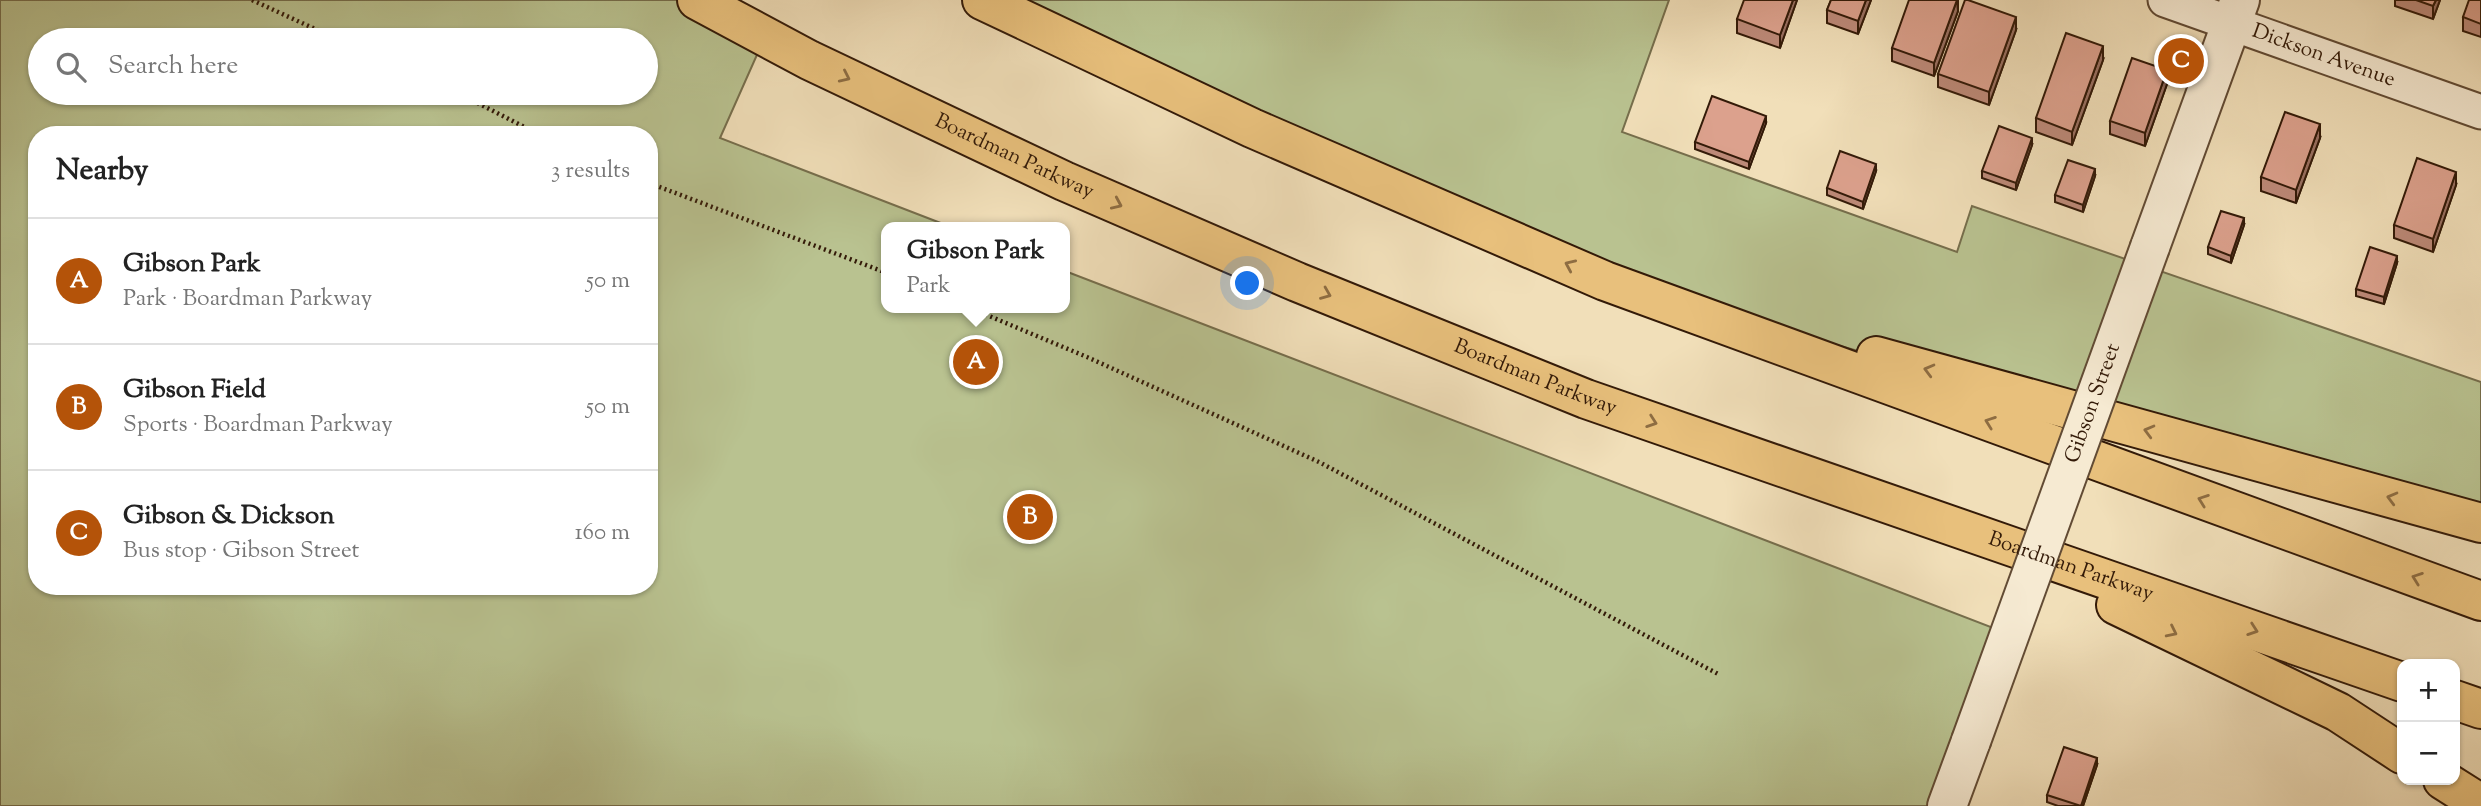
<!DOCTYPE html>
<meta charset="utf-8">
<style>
:root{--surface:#fff;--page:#f6f6f6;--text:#222;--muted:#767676;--line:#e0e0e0;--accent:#b45309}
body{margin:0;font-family:"Sorts Mill Goudy",serif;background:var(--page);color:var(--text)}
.controls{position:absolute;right:21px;bottom:21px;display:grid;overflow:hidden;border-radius:14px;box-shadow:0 2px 5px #0004}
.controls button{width:63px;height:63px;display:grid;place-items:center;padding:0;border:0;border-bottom:2px solid var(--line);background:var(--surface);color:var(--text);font:35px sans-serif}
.you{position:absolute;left:1248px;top:284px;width:24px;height:24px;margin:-18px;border:5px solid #fff;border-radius:50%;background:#1a73e8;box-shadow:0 0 0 10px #1a73e833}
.badge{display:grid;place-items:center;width:46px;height:46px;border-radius:50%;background:var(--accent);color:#fff;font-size:23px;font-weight:700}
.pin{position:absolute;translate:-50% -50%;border:4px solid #fff;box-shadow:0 2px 7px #0006}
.popup{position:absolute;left:881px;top:222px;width:189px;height:91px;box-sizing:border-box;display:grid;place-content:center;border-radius:14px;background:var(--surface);filter:drop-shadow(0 2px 5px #0005);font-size:23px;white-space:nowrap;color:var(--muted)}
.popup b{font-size:26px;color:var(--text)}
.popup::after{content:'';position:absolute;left:50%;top:100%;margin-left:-14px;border:14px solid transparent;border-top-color:var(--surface)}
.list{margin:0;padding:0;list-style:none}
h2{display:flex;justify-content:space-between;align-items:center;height:91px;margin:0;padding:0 28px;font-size:30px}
h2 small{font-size:23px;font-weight:400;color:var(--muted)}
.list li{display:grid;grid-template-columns:46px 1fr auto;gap:21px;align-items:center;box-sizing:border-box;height:126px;padding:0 28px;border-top:2px solid var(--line)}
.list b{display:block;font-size:26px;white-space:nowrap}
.list p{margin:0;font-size:23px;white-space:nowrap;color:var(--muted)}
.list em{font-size:23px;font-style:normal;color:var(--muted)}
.icon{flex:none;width:38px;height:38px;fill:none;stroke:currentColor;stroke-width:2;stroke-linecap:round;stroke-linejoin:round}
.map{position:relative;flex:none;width:2481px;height:806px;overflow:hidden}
.search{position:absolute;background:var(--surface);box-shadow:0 2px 5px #0004;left:28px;top:28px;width:630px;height:77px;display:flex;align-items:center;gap:18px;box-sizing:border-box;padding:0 24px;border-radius:38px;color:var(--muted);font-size:26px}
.panel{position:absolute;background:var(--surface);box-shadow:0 2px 5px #0004;left:28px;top:126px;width:630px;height:469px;border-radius:28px}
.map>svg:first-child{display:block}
.green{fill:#b9c290;stroke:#766e4c;stroke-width:2;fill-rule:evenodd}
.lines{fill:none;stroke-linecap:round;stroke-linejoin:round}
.minor-casing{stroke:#624b34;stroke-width:37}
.tertiary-casing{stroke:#624b34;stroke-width:42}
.motorway-casing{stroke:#331a08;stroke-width:42}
.path{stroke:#331a08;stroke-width:4.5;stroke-dasharray:2 3.5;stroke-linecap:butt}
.minor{stroke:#f6ead2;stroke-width:33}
.tertiary{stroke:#f6ead2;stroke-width:38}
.motorway{stroke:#e8c07c;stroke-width:38}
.tertiary-bridge-casing{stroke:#624b34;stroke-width:42;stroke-linecap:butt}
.tertiary-bridge{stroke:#f6ead2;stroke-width:38}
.wall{fill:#bd8a79;stroke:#331a08;stroke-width:2}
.shaded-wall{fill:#9a7163;stroke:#331a08;stroke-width:2}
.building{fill:#dca18d;stroke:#331a08;stroke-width:2}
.oneway{stroke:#8e6d42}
.labels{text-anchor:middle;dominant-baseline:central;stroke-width:6;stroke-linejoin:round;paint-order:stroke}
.street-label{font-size:21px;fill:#331a08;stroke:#f6ead2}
</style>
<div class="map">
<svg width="2481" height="806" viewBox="0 0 2481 806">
<rect width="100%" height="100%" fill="#f1dfb9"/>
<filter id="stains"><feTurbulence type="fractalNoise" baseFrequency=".00286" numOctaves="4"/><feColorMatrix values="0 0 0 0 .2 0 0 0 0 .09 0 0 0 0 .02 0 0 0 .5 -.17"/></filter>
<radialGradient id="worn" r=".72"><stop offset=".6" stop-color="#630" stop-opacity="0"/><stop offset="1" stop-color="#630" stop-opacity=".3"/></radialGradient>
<path class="green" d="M0,0h678l86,39 -44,99 231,89h-64v81h178v-37l944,363 -62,172h-1947zM40,40h606v53h-606zM37,135h612v451h-612z
M982,0h687l-47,132 335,120 15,-46 509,176v141l-876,-242z"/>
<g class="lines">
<g class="minor-casing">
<g id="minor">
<path id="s1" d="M2165,0l316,112"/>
</g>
</g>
<g class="tertiary-casing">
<path id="tertiary" d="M2150,247l90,-247
M1947,806l24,-65"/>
</g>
<g class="motorway-casing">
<g id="motorway">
<path id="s2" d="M697,0l112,60 255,121 233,101 289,117 816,283"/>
<path d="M982,0l270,128 353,153 876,320"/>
<path d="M1876,356l605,167"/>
<path d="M2116,605l222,107 64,42"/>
<path d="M2455,700l26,9"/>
<path d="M2443,780l38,24"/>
</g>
</g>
<path class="path" d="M252,0l87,40
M458,93l82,42
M649,183l238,90
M970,308l117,49 232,105 401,213"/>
<use href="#minor" class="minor"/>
<use href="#tertiary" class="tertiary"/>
<use href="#motorway" class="motorway"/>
<g class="tertiary-bridge-casing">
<g id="tertiary-bridge">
<path id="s3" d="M1971,741l179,-494"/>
</g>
</g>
<use href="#tertiary-bridge" class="tertiary-bridge"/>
</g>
<path class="wall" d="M1797,0l-17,48 -43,-15v-14z
M1831,0h40l-13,34 -31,-11v-13z
M1958,0v11l-24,65 -42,-15v-13z
M2395,0h45l-7,19 -38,-13z
M2481,0v37l-18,-6v-14z
M2016,30l-27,75 -51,-18v-13z
M2103,60l-31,85 -36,-13v-14z
M2167,84l-22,62 -35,-12v-13z
M1766,123l-17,46 -54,-20v-7z
M2320,138l-24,65 -35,-12v-14z
M2032,145l-16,45 -34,-12v-7z
M1876,171l-13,38 -36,-14v-7z
M2095,176l-12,36 -28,-10v-7z
M2456,185l-23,67 -39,-14v-13z
M2244,225l-13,38 -23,-9v-7z
M2397,263l-13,41 -28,-8v-7z
M2097,765l-14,41h-25l-11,-4v-7z"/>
<path class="shaded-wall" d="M1793,0h4l-17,48v-13z
M1866,0h5l-13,34v-13z
M1957,0l1,11 -24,65v-13z
M2436,0h4l-7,19v-13z
M2016,17v13l-27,75v-13z
M2103,46v14l-31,85v-13z
M2167,70v14l-22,62v-13z
M1766,116v7l-17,46v-7z
M2320,124v14l-24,65v-13z
M2032,138v7l-16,45v-7z
M1876,164v7l-13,38v-7z
M2095,169v7l-12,36v-7z
M2456,172v13l-23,67v-13z
M2244,218v7l-13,38v-7z
M2397,256v7l-13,41v-7z
M2097,758v7l-14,41h-2z"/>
<path class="building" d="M1744,0h49l-13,35 -43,-16z
M1831,0h35l-8,21 -31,-11z
M1909,0h48l-23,63 -42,-15z
M1965,0h3l48,17 -27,75 -51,-18z
M2416,0h20l-3,6z
M2469,0h12v24l-18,-7z
M2066,33l37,13 -31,86 -36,-14z
M2132,58l35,12 -22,63 -35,-12z
M1712,96l54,20 -17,46 -54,-20z
M2285,112l35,12 -24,66 -35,-13z
M1999,126l33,12 -16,45 -34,-12z
M1840,151l36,13 -13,38 -36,-14z
M2417,158l39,14 -23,67 -39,-14z
M2068,160l27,9 -12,36 -28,-10z
M2221,211l23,7 -13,38 -23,-9z
M2370,247l27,9 -13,41 -28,-8z
M2064,747l33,11 -16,48 -34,-11z"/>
<defs><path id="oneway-chevron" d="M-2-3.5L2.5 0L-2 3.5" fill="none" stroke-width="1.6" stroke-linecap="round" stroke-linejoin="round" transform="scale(1.75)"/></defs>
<g class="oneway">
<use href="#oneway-chevron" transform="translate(845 77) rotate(25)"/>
<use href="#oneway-chevron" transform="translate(1117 204) rotate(24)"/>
<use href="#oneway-chevron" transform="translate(1570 265) rotate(-156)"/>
<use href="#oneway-chevron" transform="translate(1326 294) rotate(22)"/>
<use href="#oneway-chevron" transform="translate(1929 370) rotate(-165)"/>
<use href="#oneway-chevron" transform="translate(1652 422) rotate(19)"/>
<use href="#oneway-chevron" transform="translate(1990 422) rotate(-160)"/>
<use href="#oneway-chevron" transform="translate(2149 431) rotate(-165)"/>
<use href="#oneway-chevron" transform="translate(2392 498) rotate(-165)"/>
<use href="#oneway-chevron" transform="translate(2203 500) rotate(-160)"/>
<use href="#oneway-chevron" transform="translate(2417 578) rotate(-160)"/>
<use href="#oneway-chevron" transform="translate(2253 630) rotate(19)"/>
<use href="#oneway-chevron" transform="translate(2172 632) rotate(26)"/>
</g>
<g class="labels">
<g class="street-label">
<text stroke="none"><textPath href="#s1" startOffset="168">Dickson Avenue</textPath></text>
<text stroke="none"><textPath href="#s2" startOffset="354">Boardman Parkway</textPath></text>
<text stroke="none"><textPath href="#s2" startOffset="920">Boardman Parkway</textPath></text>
<text stroke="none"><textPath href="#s3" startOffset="359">Gibson Street</textPath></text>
<text stroke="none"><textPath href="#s2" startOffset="1488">Boardman Parkway</textPath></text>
</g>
</g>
<rect width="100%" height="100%" filter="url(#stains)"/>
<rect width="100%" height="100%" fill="url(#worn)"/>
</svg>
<div class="controls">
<button>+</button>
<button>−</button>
</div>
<div class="you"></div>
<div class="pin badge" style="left:976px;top:362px">A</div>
<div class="popup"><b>Gibson Park</b>Park</div>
<div class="pin badge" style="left:1030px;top:517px">B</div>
<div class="pin badge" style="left:2181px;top:61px">C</div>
<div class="search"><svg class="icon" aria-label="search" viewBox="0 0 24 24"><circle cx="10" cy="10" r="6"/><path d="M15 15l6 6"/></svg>Search here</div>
<section class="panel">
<h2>Nearby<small>3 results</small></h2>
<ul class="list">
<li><span class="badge">A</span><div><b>Gibson Park</b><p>Park · Boardman Parkway</p></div><em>50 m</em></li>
<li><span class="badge">B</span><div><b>Gibson Field</b><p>Sports · Boardman Parkway</p></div><em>50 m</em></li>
<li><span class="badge">C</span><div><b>Gibson &amp; Dickson</b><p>Bus stop · Gibson Street</p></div><em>160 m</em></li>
</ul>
</section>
</div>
